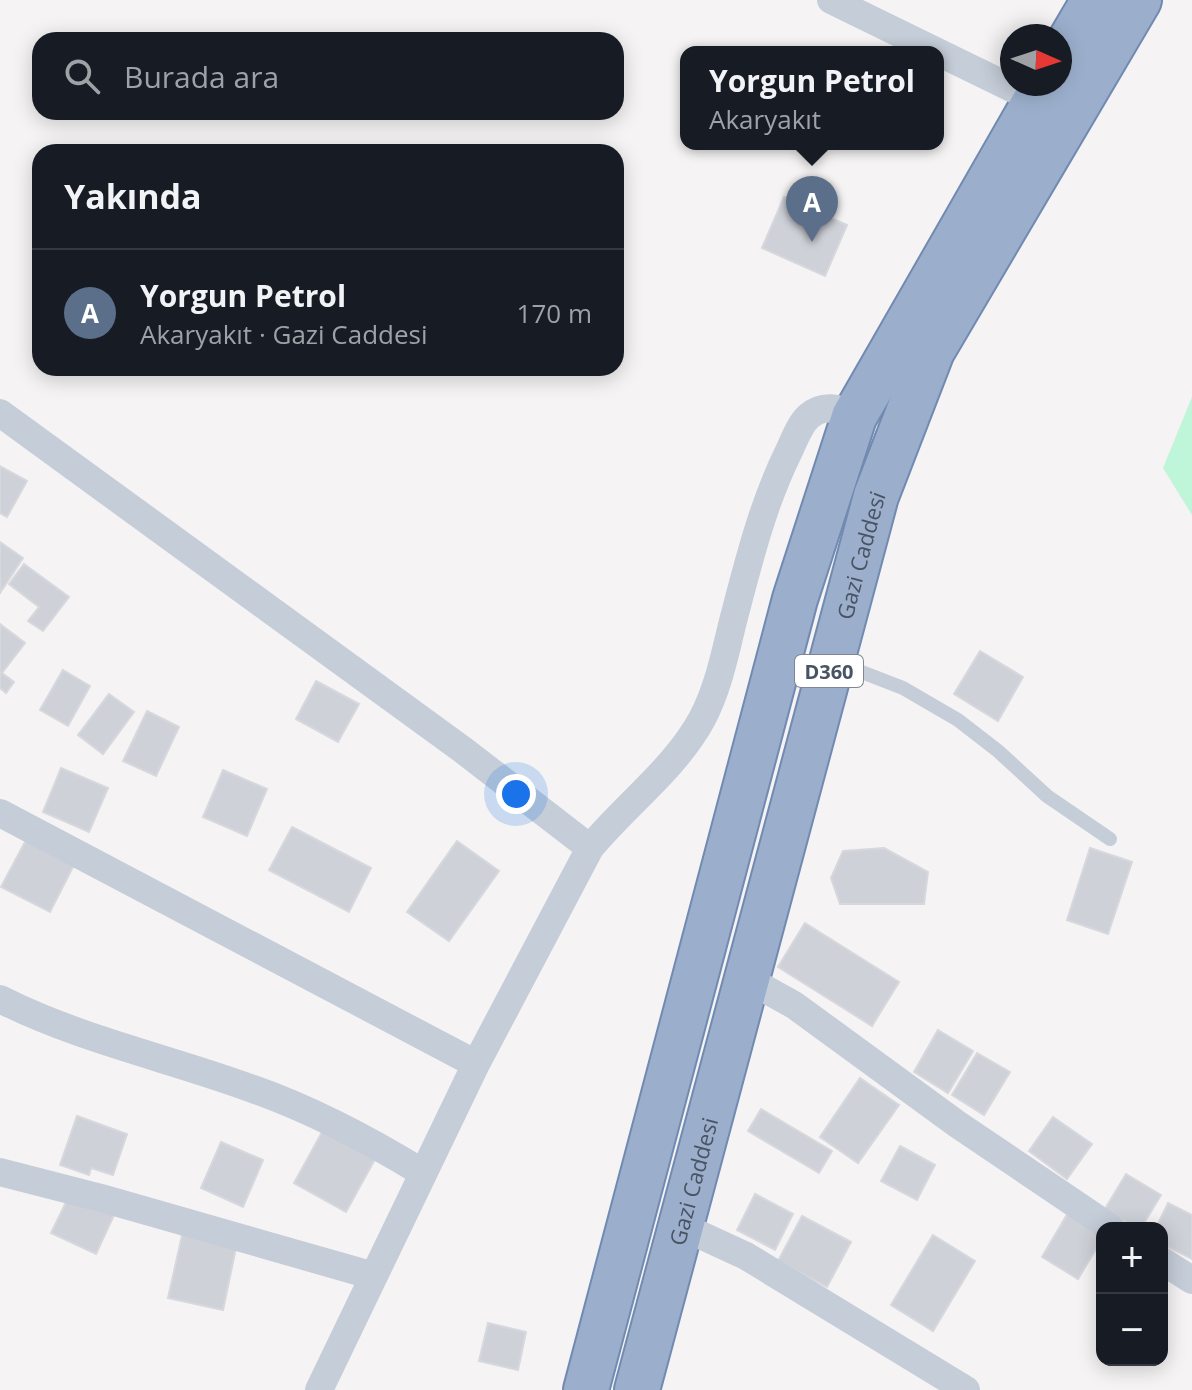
<!DOCTYPE html>
<html lang="tr">
<meta charset="utf-8">
<style>
:root{--surface:#171b24;--page:#20242c;--text:#f1f3f6;--muted:#9ea1a6;--line:#363941;--accent:#d93025}
body{margin:0;font-family:"Open Sans",sans-serif;background:var(--page);color:var(--text)}
.controls{position:absolute;right:24px;bottom:24px;display:grid;overflow:hidden;border-radius:16px;box-shadow:0 4px 20px #0003}
.controls button{width:72px;height:72px;display:grid;place-items:center;padding:0;border:0;border-bottom:2px solid var(--line);background:var(--surface);color:var(--text);font:40px sans-serif}
.compass{position:absolute;left:1000px;top:24px;width:72px;height:72px;border-radius:50%;background:var(--surface);box-shadow:0 4px 20px #0003;rotate:93deg}
.you{position:absolute;left:516px;top:794px;width:28px;height:28px;margin:-20px;border:6px solid #fff;border-radius:50%;background:#1a73e8;box-shadow:0 0 0 12px #1a73e833}
.badge{display:grid;place-items:center;width:52px;height:52px;border-radius:50%;background:var(--accent);color:#fff;font-size:26px;font-weight:700}
.pin{position:absolute;translate:-50% -66px;filter:drop-shadow(0 2px 4px #0008)}
.pin::after{content:'';position:absolute;top:42px;width:28px;height:24px;background:inherit;clip-path:polygon(0 0,100% 0,50% 100%)}
.popup{position:absolute;left:680px;top:46px;width:264px;height:104px;box-sizing:border-box;display:grid;place-content:center;border-radius:16px;background:var(--surface);filter:drop-shadow(0 2px 6px #0005);font-size:26px;white-space:nowrap;color:var(--muted)}
.popup b{font-size:30px;color:var(--text)}
.popup::after{content:'';position:absolute;left:50%;top:100%;margin-left:-16px;border:16px solid transparent;border-top-color:var(--surface)}
.list{margin:0;padding:0;list-style:none}
h2{display:flex;justify-content:space-between;align-items:center;height:104px;margin:0;padding:0 32px;font-size:34px}
h2 small{font-size:26px;font-weight:400;color:var(--muted)}
.list li{display:grid;grid-template-columns:52px 1fr auto;gap:24px;align-items:center;box-sizing:border-box;height:128px;padding:0 32px;border-top:2px solid var(--line)}
.list b{display:block;font-size:30px;white-space:nowrap}
.list p{margin:0;font-size:26px;white-space:nowrap;color:var(--muted)}
.list em{font-size:26px;font-style:normal;color:var(--muted)}
.icon{flex:none;width:44px;height:44px;fill:none;stroke:currentColor;stroke-width:2;stroke-linecap:round;stroke-linejoin:round}
.map{position:relative;flex:none;width:1192px;height:1390px;overflow:hidden}
.search{position:absolute;background:var(--surface);box-shadow:0 4px 20px #0003;left:32px;top:32px;width:592px;height:88px;display:flex;align-items:center;gap:20px;box-sizing:border-box;padding:0 28px;border-radius:24px;color:var(--muted);font-size:30px}
.panel{position:absolute;background:var(--surface);box-shadow:0 4px 20px #0003;left:32px;top:144px;width:592px;height:232px;border-radius:24px}
.map>svg:first-child{display:block}
.green{fill:#bff5d9}
.building{fill:#ced1d8;stroke:#d6d8de;stroke-width:2}
.lines{fill:none;stroke-linecap:round;stroke-linejoin:round}
.trunk-casing{stroke:#718ab1;stroke-width:48}
.service{stroke:#c5cdd8;stroke-width:14}
.minor{stroke:#c5cdd8;stroke-width:28}
.trunk{stroke:#9bafcc;stroke-width:44}
.labels{text-anchor:middle;dominant-baseline:central;stroke-width:6;stroke-linejoin:round;paint-order:stroke}
.shield{fill:#fff;stroke:#7f8792;stroke-width:2}
.shield-label{font-size:20px;font-weight:bold;fill:#485363}
.street-label{font-size:22px;fill:#485363;stroke:#fff}
</style>
<div class="map">
<svg width="1192" height="1390" viewBox="0 0 1192 1390">
<rect width="100%" height="100%" fill="#f5f3f3"/>
<path class="green" d="M1192,397v118l-29,-47z"/>
<path class="building" d="M784,197l63,28 -22,51 -63,-28z
M0,466l27,15 -20,36 -7,-4z
M0,542l23,16 -23,35z
M24,564l45,33 -26,34 -15,-10 11,-14 -30,-23z
M0,624l25,19 -23,30 12,9 -8,11 -6,-5z
M980,651l43,26 -25,44 -44,-27z
M63,670l27,16 -22,40 -28,-16z
M316,681l43,23 -21,38 -42,-23z
M109,694l25,18 -31,42 -25,-19z
M147,711l32,16 -23,49 -33,-15z
M61,768l47,20 -19,44 -46,-20z
M223,770l44,19 -20,47 -44,-19z
M292,827l79,41 -22,44 -80,-42z
M26,840l48,25 -24,47 -49,-25z
M457,841l42,30 -50,70 -42,-29z
M884,848l44,24 -4,32h-84l-9,-26 12,-27z
M1090,848l42,14 -24,72 -41,-14z
M805,923l94,59 -27,44 -94,-59z
M938,1030l35,21 -25,42 -34,-21z
M977,1053l33,19 -26,43 -32,-20z
M860,1078l39,27 -41,58 -38,-26z
M761,1109l71,42 -13,22 -71,-42z
M77,1116l50,18 -14,41 -22,-7 -2,7 -29,-10z
M1053,1117l39,27 -25,35 -38,-28z
M327,1123l52,29 -33,60 -52,-29z
M221,1142l42,18 -20,47 -42,-19z
M900,1146l35,19 -18,35 -36,-19z
M1126,1174l35,21 -20,33h-5l-31,-19z
M71,1192l44,21 -19,41 -45,-21z
M755,1194l38,20 -18,36 -38,-20z
M1168,1203l24,12v44l-30,-15v-16h-6z
M1071,1208l31,20v11l-24,40 -36,-22z
M802,1216l49,26 -24,45 -49,-26z
M183,1231l54,12 -14,67 -55,-12z
M933,1235l42,26 -42,70 -42,-26z
M488,1323l38,9 -8,38 -39,-9z"/>
<g class="lines">
<g class="trunk-casing">
<g id="trunk">
<path d="M1060,58l34,-58"/>
<path d="M586,1390l209,-791 59,-182 191,-333"/>
<path id="s1" d="M637,1390l239,-894 56,-145 207,-351"/>
</g>
</g>
<path class="service" d="M836,662l67,26 55,32 40,31 49,45 63,43"/>
<path class="minor" d="M831,0l205,100
M0,413l463,337 127,98
M0,813l476,251
M747,979l47,26 163,119 154,104
M0,999c81,41 169,59 253,90 60,21 116,51 170,84
M0,1172l101,26 273,78
M681,1226l65,30 220,134
M1162,1261l30,19
M319,1390l157,-326 114,-216c36,-44 84,-78 112,-129 16,-30 23,-65 31,-98 15,-57 29,-115 55,-168 6,-12 11,-28 21,-37 14,-12 30,-9 45,1"/>
<use href="#trunk" class="trunk"/>
</g>
<g class="labels">
<rect class="shield" x="795" y="655" width="68" height="32" rx="6"/>
<g class="shield-label">
<text x="829" y="671">D360</text>
</g>
<g class="street-label">
<text stroke="none"><textPath href="#s1" startOffset="864">Gazi Caddesi</textPath></text>
<text stroke="none"><textPath href="#s1" startOffset="216">Gazi Caddesi</textPath></text>
</g>
</g>
</svg>
<div class="controls">
<button>+</button>
<button>−</button>
</div>
<svg class="compass" viewBox="-18 -18 36 36"><path d="M0-13l5 13h-10z" fill="#e53935"/><path d="M0 13l5-13h-10z" fill="#9ea1a6"/></svg>
<div class="you"></div>
<div class="pin badge" style="left:812px;top:242px;background:#5c6f8a">A</div>
<div class="popup"><b>Yorgun Petrol</b>Akaryakıt</div>
<div class="search"><svg class="icon" aria-label="search" viewBox="0 0 24 24"><circle cx="10" cy="10" r="6"/><path d="M15 15l6 6"/></svg>Burada ara</div>
<section class="panel">
<h2>Yakında<small></small></h2>
<ul class="list">
<li><span class="badge" style="background:#5c6f8a">A</span><div><b>Yorgun Petrol</b><p>Akaryakıt · Gazi Caddesi</p></div><em>170 m</em></li>
</ul>
</section>
</div>
